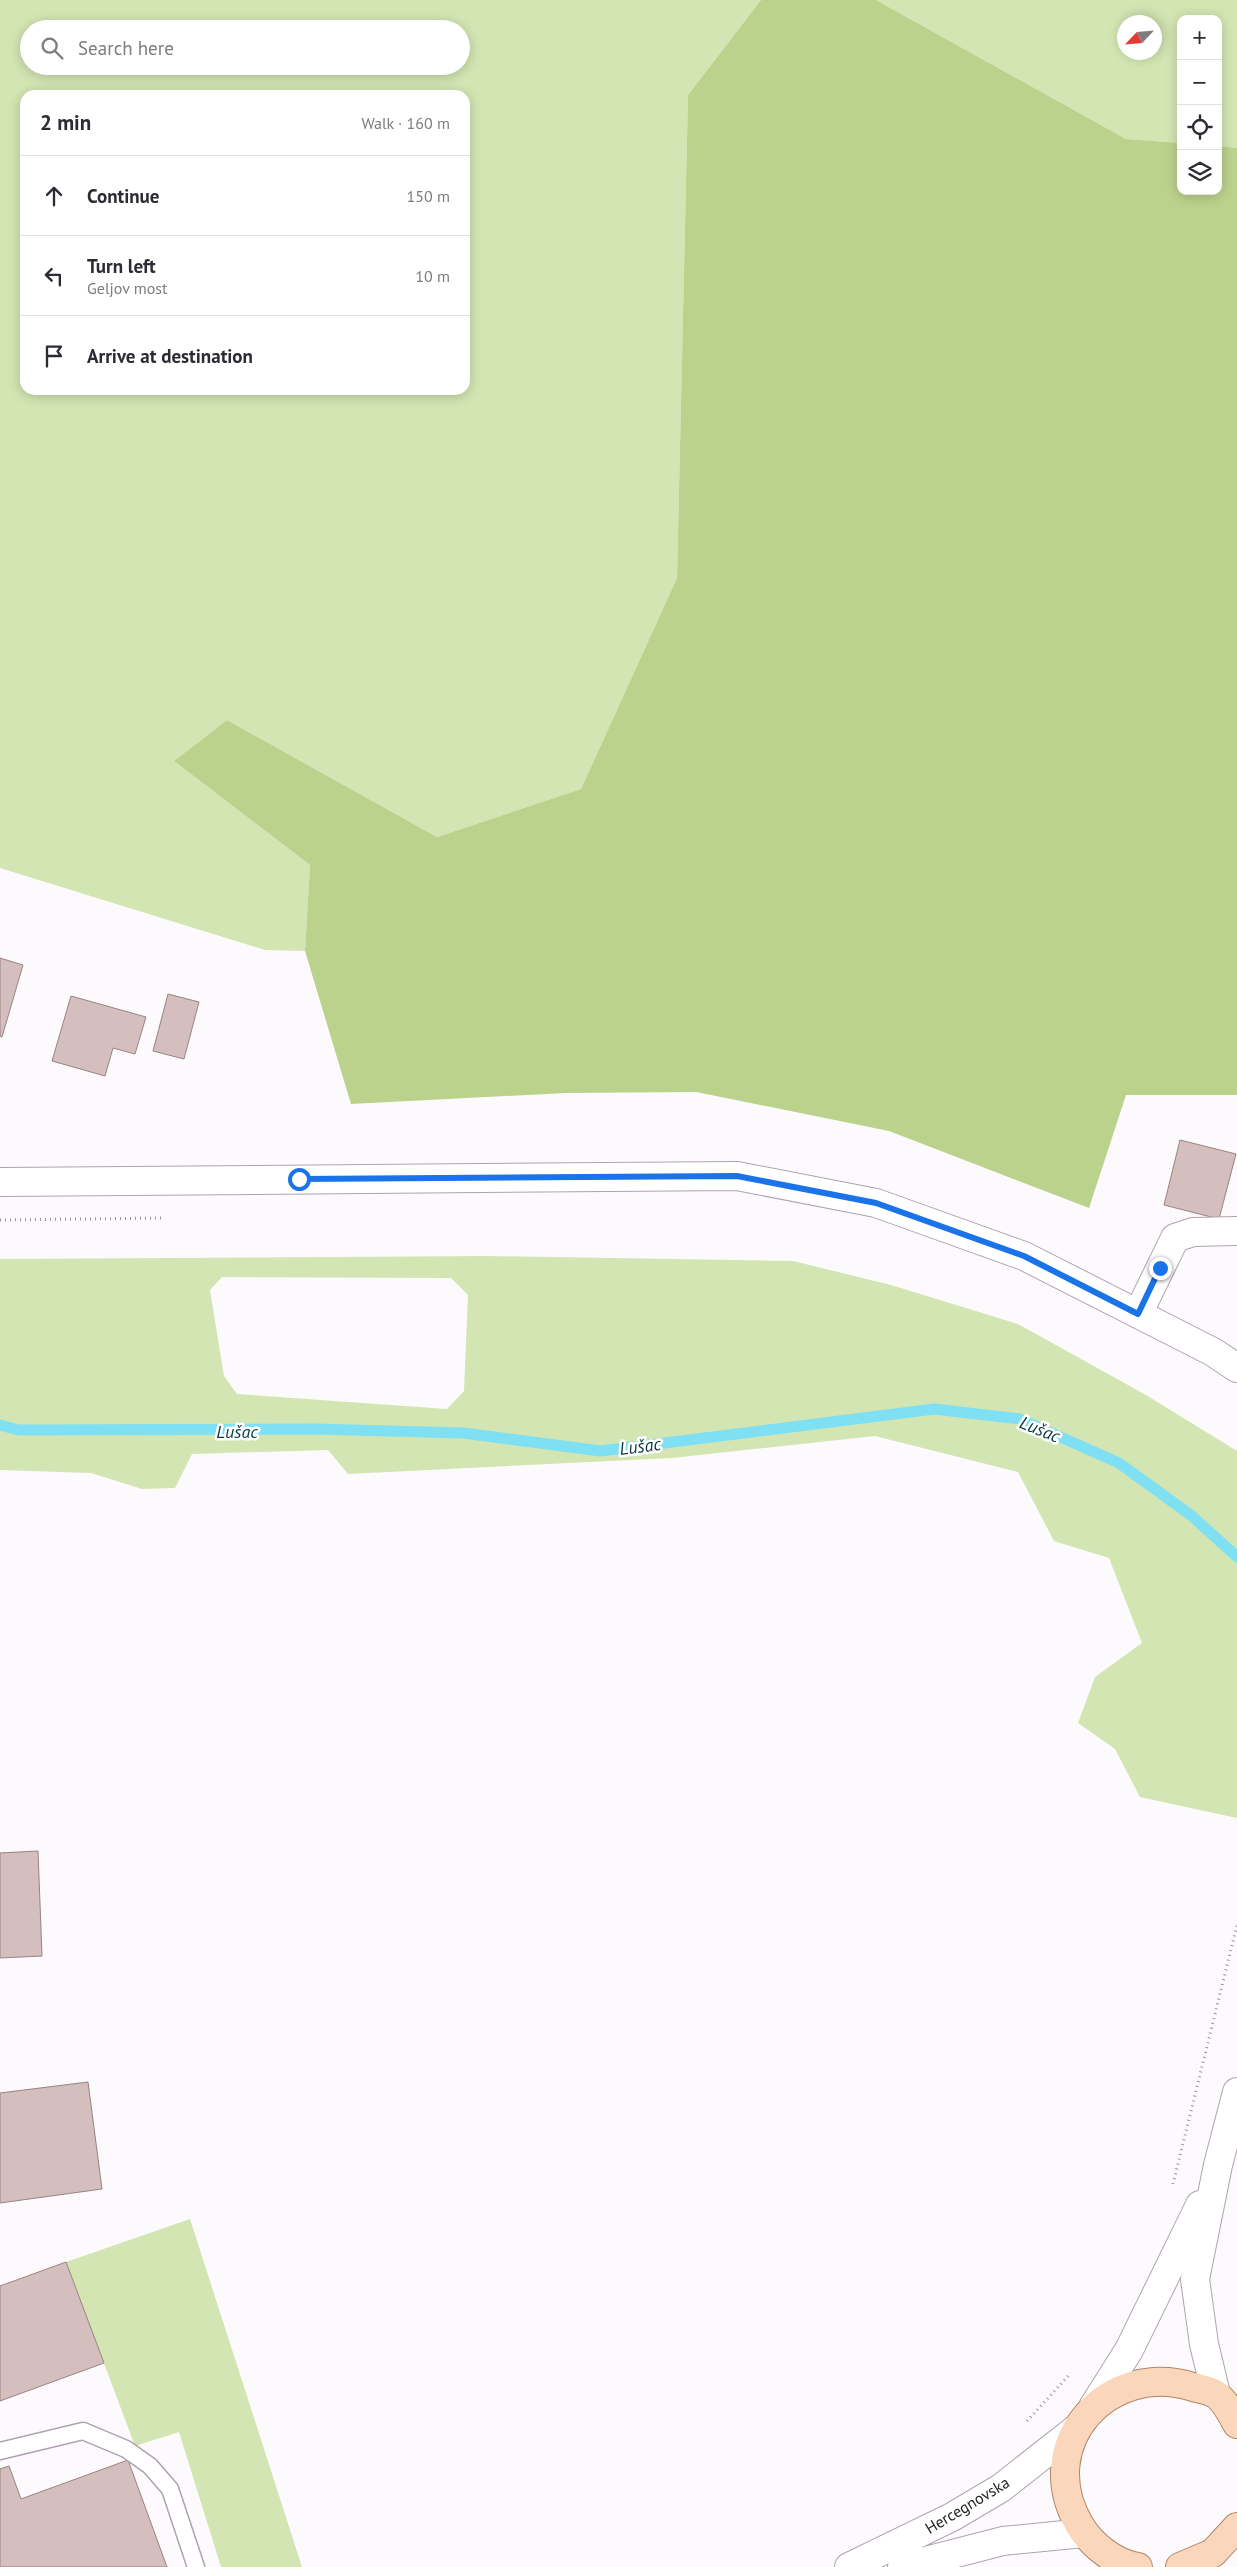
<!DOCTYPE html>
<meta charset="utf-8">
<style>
:root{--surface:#fff;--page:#f2f2f3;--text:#2b2b33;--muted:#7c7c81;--line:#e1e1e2}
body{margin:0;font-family:"PT Sans",sans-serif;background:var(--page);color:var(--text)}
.controls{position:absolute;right:15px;top:15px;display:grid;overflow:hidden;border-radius:10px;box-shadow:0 2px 12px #0003}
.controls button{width:45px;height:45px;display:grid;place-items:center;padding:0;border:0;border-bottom:1px solid var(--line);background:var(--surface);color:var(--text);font:25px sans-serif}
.compass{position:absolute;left:1117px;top:15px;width:45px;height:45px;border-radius:50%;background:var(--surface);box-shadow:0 2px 12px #0003;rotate:244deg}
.stop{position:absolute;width:15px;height:15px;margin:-11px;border:4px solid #1a73e8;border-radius:50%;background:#fff}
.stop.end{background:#1a73e8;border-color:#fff;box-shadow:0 1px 5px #0008}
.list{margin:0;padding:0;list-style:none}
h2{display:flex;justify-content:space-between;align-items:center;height:65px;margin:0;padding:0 20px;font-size:21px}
h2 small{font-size:16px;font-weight:400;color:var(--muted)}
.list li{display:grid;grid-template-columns:32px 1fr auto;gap:15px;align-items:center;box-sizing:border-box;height:80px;padding:0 20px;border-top:1px solid var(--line)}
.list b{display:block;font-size:19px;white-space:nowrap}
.list p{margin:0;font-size:16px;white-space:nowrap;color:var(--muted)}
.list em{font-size:16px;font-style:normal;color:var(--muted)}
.icon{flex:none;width:28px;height:28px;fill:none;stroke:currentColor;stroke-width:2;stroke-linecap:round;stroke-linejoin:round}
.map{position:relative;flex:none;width:1237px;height:2567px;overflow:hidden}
.search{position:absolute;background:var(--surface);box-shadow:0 2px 12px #0003;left:20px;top:20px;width:450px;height:55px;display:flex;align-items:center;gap:12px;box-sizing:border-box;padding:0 18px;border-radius:28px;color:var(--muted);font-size:19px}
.panel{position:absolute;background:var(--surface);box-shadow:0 2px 12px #0003;left:20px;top:90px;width:450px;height:305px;border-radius:15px}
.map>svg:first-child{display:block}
.green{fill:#d3e5b2;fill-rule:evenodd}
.forest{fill:#bbd28d}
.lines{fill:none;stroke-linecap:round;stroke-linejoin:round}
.stream{stroke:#7ee0f2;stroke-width:11}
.building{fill:#d5bfbe;stroke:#978382}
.lane-casing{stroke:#aea2b0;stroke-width:19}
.street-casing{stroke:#aea2b0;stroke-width:30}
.secondary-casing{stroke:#aea2b0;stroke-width:30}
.primary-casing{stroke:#ae8568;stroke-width:30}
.path{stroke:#979397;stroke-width:3;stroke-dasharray:1 4;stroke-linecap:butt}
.lane{stroke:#fff;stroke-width:16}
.street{stroke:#fff;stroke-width:28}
.secondary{stroke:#fff;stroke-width:28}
.primary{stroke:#fad7ba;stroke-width:28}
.route{stroke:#1a73e8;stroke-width:6}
.labels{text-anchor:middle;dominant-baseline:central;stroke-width:5;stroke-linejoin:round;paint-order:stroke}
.street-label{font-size:16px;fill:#252025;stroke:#fff}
.water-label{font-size:18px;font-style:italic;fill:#0a3a41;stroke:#fff}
</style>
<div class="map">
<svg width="1237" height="2567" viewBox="0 0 1237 2567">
<rect width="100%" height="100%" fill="#fdfafd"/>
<path class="green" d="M0,0h761l-73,95 -11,483 -96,211 -144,48 -210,-117 -53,41 136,104 -5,86 -40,-1 -265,-82zM29,29h432v37h-432zM25,95h440v295h-440z
M876,0h361v148l-19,-2v-127h-37v124l-55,-4zM1124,22h30v30h-30z
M486,1256l307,5 98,24 127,39 128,71 91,56v367l-97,-21 -25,-48 -37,-26 17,-46 47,-34 -33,-85 -55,-17 -36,-69 -143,-36 -203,22 -324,16 -20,-24 -136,4 -17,34 -33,1 -51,-16 -91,-3v-211zM222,1277l229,1 17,17 -4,96 -17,18 -210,-15 -13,-18 -14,-86z
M190,2219l112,348h-81l-42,-135 -44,14 -69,-184z"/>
<path class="forest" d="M761,0h115l250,139 55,4v48h37v-45l19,2v947h-111l-37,113 -200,-77 -193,-39 -130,1 -215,11 -46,-153 5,-86 -136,-104 53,-41 210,117 144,-48 96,-211 11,-483z"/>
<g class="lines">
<path class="stream" d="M0,1425l19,5 296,-1 148,4 138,18 333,-42 86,10 99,44 73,53 45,41"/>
</g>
<path class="building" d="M0,958l23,7 -21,72 -2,-1z
M168,994l31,8 -15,57 -31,-8z
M71,996l75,21 -11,37 -22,-6 -8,28 -53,-15z
M1180,1140l56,14 -17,65 -55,-14z
M38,1851l4,105 -42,2v-105z
M88,2082l14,107 -102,14v-110z
M66,2262l38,101 -104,38v-115z
M128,2460l39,107h-167v-98l9,-3 12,33z"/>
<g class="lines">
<g class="lane-casing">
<path id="lane" d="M0,2451l83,-20 43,18 24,17 20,23 26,78"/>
</g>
<g class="street-casing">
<path id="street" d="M0,1182l737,-6 139,27 148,53 189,96 24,16
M1138,1314l37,-76 18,-6 44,-1
M1216,2394l-12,-50 -9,-65 23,-114 19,-73
M1093,2407l36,-57 71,-145"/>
</g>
<g class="secondary-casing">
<path id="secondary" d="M849,2567l103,-50 49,-29 75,-59
M902,2567l101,-26 81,-8"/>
</g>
<g class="primary-casing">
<path id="primary" d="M1138,2567c-24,-4 -47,-22 -59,-43 -46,-80 29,-164 114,-137 7,2 16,3 22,7 9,5 17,21 22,30
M1180,2567l33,-14 24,-26"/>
</g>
<path class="path" d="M0,1220l162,-2
M1173,2184l64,-259
M1027,2421l44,-48"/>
<use href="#lane" class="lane"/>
<use href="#street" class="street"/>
<use href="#secondary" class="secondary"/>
<use href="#primary" class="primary"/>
</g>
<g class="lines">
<path class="route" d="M299,1179l438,-3 139,27 148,53 114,58 22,-46"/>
</g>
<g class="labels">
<g class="street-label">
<text transform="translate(967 2505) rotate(-31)">Hercegnovska</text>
</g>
<g class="water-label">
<text transform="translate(1040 1429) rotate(22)">Lušac</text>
<text x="237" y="1431">Lušac</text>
<text transform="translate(640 1446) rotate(-7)">Lušac</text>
</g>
</g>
</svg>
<div class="controls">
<button>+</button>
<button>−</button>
<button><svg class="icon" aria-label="locate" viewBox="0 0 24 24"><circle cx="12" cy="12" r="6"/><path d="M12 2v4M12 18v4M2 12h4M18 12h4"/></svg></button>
<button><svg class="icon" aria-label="layers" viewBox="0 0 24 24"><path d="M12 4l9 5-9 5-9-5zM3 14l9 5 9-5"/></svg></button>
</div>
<svg class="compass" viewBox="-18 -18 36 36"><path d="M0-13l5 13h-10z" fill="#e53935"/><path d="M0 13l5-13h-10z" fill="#7c7c81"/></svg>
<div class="stop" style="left:299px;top:1179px"></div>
<div class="stop end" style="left:1160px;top:1268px"></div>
<div class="search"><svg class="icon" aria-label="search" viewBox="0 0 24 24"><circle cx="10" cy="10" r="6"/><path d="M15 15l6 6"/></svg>Search here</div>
<section class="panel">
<h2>2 min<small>Walk · 160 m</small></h2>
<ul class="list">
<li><svg class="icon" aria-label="ahead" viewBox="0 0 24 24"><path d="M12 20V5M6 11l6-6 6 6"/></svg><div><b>Continue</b></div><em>150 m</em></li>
<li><svg class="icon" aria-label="left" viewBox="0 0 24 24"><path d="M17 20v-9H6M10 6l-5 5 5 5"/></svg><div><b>Turn left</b><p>Geljov most</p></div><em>10 m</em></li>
<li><svg class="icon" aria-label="arrive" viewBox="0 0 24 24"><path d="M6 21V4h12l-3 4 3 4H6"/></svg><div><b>Arrive at destination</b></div></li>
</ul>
</section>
</div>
